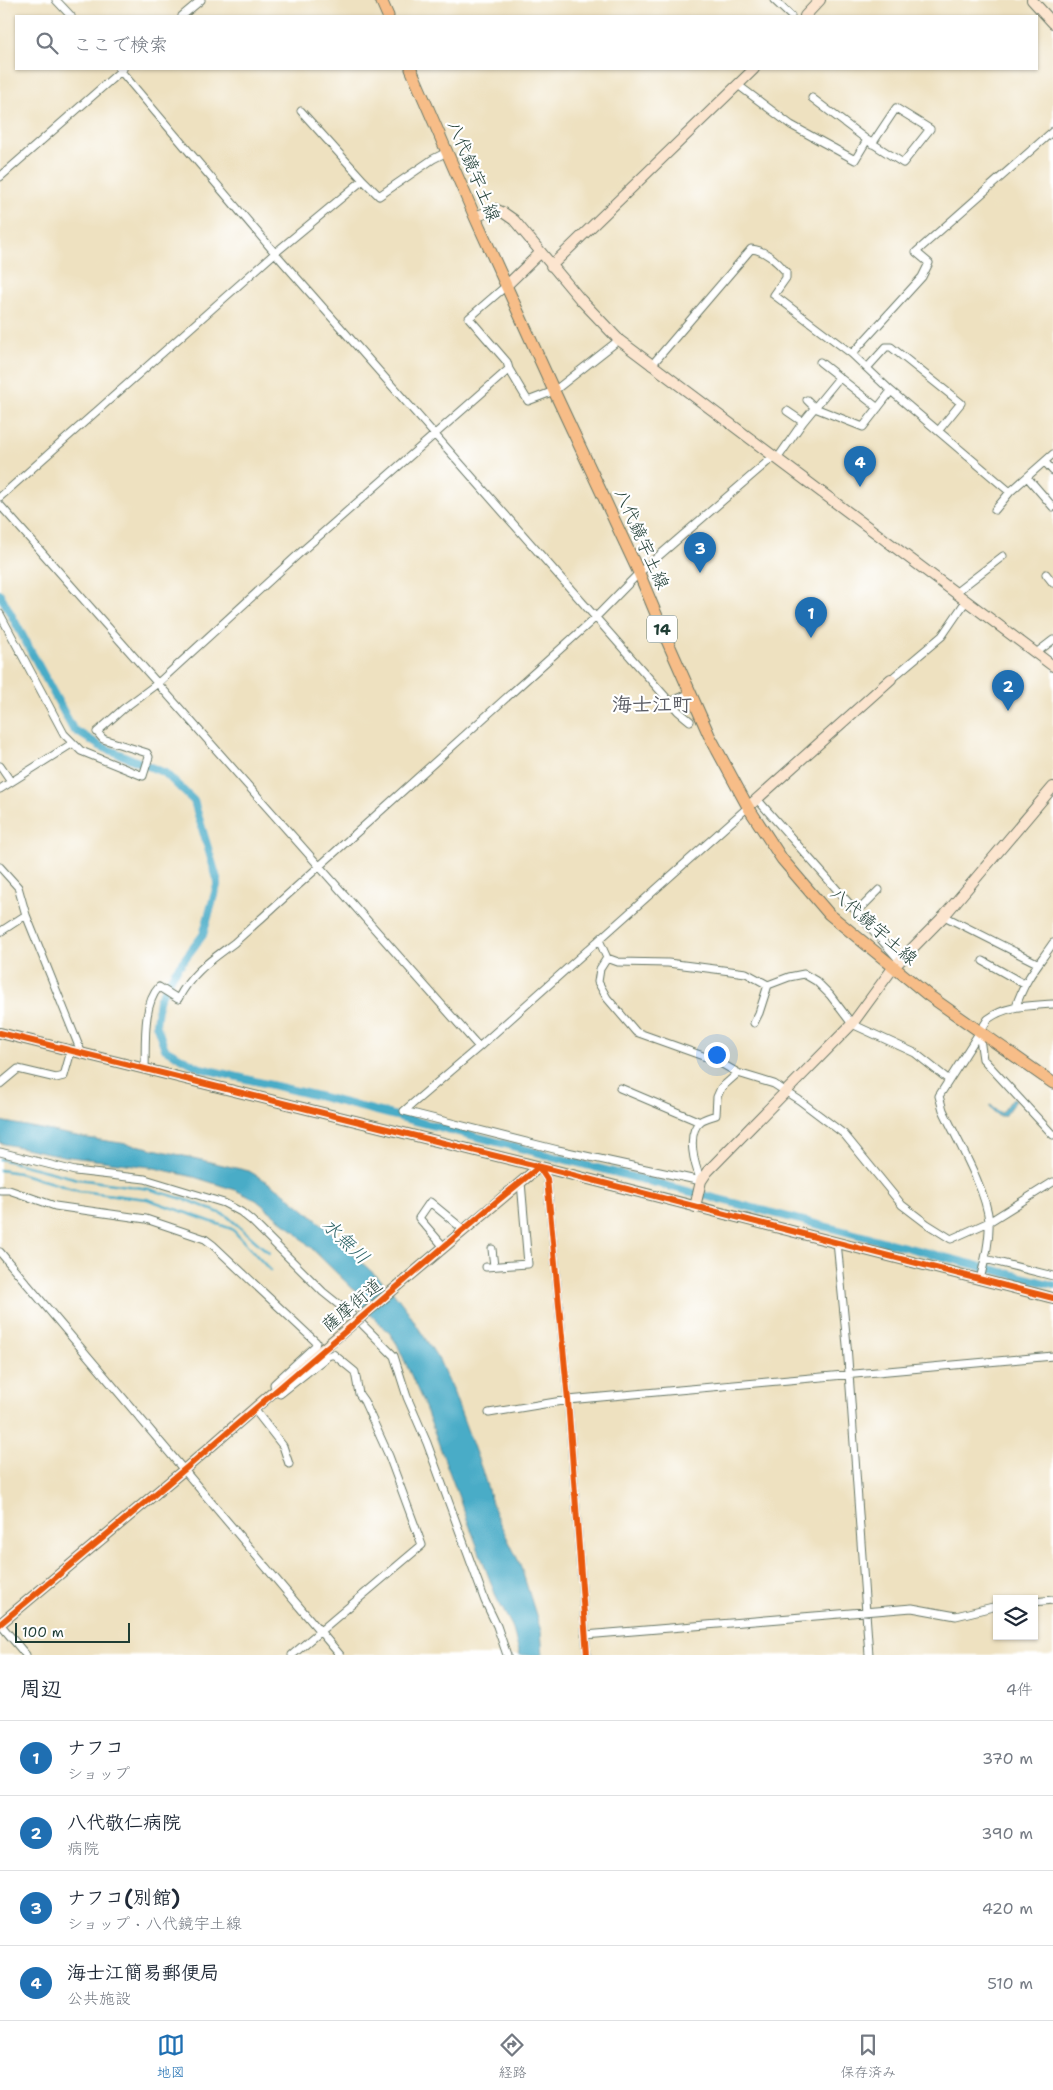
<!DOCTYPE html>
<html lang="ja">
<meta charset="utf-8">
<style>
:root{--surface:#fff;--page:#f2f2f3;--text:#1f2937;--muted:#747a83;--line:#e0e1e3;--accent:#1f6fb2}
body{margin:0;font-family:"Shantell Sans","Klee One",sans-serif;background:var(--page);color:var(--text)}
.controls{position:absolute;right:15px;bottom:15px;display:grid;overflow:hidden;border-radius:0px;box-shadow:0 1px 4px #0004}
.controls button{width:45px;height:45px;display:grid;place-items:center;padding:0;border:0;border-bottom:1px solid var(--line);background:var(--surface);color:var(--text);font:25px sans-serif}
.scale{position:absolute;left:15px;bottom:12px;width:115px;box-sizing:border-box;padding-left:5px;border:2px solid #1f3d34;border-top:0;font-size:14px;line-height:18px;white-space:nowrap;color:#1f3d34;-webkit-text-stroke:4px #fff;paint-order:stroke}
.you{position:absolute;left:716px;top:1054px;width:18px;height:18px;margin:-12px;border:4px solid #fff;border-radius:50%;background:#1a73e8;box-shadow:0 0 0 8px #1a73e833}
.badge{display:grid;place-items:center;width:32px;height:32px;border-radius:50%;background:var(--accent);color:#fff;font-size:16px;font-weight:700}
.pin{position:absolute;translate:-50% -41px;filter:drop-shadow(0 1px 2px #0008)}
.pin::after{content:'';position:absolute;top:26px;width:18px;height:15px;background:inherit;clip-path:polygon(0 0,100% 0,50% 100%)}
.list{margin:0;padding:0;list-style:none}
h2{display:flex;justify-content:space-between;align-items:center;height:65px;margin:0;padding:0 20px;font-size:21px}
h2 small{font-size:16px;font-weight:400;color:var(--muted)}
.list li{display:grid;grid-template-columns:32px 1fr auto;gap:15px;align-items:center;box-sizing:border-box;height:75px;padding:0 20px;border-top:1px solid var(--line)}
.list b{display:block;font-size:19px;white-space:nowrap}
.list p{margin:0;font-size:16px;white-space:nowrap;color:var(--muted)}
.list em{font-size:16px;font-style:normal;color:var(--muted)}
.icon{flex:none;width:28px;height:28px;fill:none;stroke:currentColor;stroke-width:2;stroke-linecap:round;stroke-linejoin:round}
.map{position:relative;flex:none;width:1053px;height:1655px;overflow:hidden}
.search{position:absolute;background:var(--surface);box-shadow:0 1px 4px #0004;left:15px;right:15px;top:15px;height:55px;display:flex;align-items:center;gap:12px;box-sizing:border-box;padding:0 18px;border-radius:0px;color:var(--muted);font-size:19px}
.sheet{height:365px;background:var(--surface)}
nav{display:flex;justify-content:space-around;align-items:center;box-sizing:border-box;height:70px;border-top:1px solid var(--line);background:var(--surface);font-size:14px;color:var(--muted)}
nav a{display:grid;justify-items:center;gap:2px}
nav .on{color:var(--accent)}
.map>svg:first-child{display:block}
.water{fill:#48acc7;stroke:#34747e}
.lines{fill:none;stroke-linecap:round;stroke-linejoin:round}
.stream{stroke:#48acc7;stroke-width:2.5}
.canal{stroke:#48acc7;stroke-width:8}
.street-casing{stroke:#677665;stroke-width:9}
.secondary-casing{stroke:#677665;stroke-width:12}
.primary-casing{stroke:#677665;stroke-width:13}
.street{stroke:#fff;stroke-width:7}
.secondary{stroke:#fce5cf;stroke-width:10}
.primary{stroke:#f7bd88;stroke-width:11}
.secondary-bridge-casing{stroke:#677665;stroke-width:12;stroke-linecap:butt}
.secondary-bridge{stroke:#fce5cf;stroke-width:10}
.cycleway-casing{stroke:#fff;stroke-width:9}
.cycleway{stroke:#e8590c;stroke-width:6}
.labels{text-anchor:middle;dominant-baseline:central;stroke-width:4.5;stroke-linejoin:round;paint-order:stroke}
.shield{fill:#fff;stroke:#627771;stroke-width:1}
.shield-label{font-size:16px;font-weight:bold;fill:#1f3d34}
.street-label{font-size:18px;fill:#1f3d34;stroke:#fff}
.water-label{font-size:19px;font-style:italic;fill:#2d6467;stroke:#fff}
.quarter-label{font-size:20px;font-weight:bold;fill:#5a5c64;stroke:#fff}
</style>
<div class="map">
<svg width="1053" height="1655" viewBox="0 0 1053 1655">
<rect width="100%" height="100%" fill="#fff"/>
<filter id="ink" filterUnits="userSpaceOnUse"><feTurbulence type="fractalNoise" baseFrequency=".02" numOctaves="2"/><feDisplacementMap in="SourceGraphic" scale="10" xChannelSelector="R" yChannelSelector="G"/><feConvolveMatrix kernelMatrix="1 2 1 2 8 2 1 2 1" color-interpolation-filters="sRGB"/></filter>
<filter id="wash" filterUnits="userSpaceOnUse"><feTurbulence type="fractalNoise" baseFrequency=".0096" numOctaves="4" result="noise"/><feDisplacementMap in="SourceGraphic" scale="20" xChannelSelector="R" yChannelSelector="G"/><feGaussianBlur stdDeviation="1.12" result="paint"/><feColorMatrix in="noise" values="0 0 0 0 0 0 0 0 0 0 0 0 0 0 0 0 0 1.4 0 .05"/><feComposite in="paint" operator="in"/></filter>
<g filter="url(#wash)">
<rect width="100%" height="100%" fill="#eee1c0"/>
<path class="water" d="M1013,1098l3,2 -12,16h-6l-9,-10 2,-1 8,8h3z
M0,1121l87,17 54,8 108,25 30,18 50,41 12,14 50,45 16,21 32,50 14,31 29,79 13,43 25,51 21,67 2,24h-23l-8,-29 -15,-27 -74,-197 -26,-58 -9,-13 -25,-23 -8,-17 -61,-60 -38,-31 -21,-10 -41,-13 -44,-10 -87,-11 -63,-13z"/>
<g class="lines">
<path class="stream" d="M0,1159l78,20 71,10 41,12 37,15 42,37
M0,1170l19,3 60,18 68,8 85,30 38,41"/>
<path class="canal" d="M0,594l73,135 27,17 65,27 29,28 24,81 -15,53 -29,38 -15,27 -3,24 9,25 35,19 118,28 735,189"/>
</g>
</g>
<g filter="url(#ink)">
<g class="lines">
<g class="street-casing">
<path id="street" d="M56,0l15,16
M774,0l17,16
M182,16l19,-16
M119,69l156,184 403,458 12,10
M738,85l53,40 64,35 12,-20 -55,-42
M301,111l62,69
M867,140l36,23 27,-34 -34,-21 -24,36
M0,177l123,-108
M506,286l-37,32 38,44 2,7
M852,354l70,-77 7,-14 -13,-11 137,-121
M820,362l58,46
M651,366l100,-117c15,1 26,12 35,23v6l-12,17 78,59 39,37 119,101 43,-38
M867,368l19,-21h5l70,56 -22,27
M807,400l8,8 48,19 28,-36
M787,411l16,11
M777,459l26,-37 36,-44
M1045,462l8,9
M1027,477l26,30
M0,497l275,-244 88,-73 16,16 54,-37 14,-7
M0,505l479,542
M995,510l15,-18
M1046,574l7,9
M955,593l48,-37
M0,614l64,120 17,17 62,25 6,-19 -2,-4 -44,-14 -6,-7 26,-23 35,-26 144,-132 207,-182 19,32 26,-10 65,-51
M1036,653l17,-13
M891,679l51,-43 24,-35
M670,702l21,-9
M0,766l11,16
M0,789l73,-46
M757,799l143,162
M0,867l18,20 8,28 56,139
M857,912l22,-22
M944,916l93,47
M0,932l26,-17
M599,940l8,18
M607,958l-7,11 -2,13 9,16 29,34 81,29 21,12 36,11 25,16 45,34 58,71 25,19 24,15 38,-17 64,-40
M607,958l11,4 50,1 78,10 22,12 21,-8 15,-3 12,7 14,14 22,29 63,29 34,27
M983,961l41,23
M1016,1006c10,-29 20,-38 37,-63
M754,1023l5,-10 9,-28
M979,1032l4,27 70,76
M145,1069c1,-24 -3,-64 14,-82l19,12c14,-27 32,-38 56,-56l362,-326 43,-44 134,-116
M0,1084l18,-15 38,9 8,-2 7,-25
M620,1088l80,34
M404,1111l75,-64 269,-240
M404,1111l154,39 143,31
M0,1152l75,19 70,8 79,24 17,9 11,9 71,71 35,28 36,36 13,41 20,46 58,158 12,25 10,29
M539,1167l8,12 21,221 19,255
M701,1181c-6,-15 -16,-48 0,-60 4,-3 10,-4 15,-6l1,-18 4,-9 17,-15
M0,1190h9l46,16 91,13 59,20 8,6 103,97 -1,4 -41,38 1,7 5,3 48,-38 5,-2 22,18 4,22 5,7 25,55 33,89 -130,110
M837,1242l10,103 22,310
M444,1247l-25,-29 11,-16 34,28
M492,1249l2,17
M0,1252l340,403
M985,1259l68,17
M486,1267l42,-3 -7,-82
M980,1279c5,-18 10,-39 9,-58 -3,-32 -32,-81 -46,-111l-4,-14 49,-77c19,-14 41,-13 65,-15
M254,1409l29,37 6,18
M489,1413l79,-13 485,-44
M1034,1602l19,-2
M0,1624l26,31
M585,1635l327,-27 44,8 41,-10"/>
</g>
<g class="secondary-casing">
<path id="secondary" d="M1032,0l21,23
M805,16l15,-16
M475,217l20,-8 9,4 10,7 66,79 39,41 434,326
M551,266l203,-197
M506,286l34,-33
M748,807l143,-128
M0,1033l553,137 500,128
M695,1207l6,-26 6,-9 145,-148 41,-56 51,-52 109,-129
M399,1285l140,-118
M0,1624l185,-155 139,-121"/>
</g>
<g class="primary-casing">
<path id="primary" d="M381,0l7,16
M411,69l64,148 79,174 85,182 27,65 43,97 39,72 34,52 47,55 99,81 125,88"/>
</g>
<use href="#street" class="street"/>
<use href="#secondary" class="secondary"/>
<use href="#primary" class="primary"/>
<g class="secondary-bridge-casing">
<path id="secondary-bridge" d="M324,1348l75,-63"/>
</g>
<use href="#secondary-bridge" class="secondary-bridge"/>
<g class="cycleway-casing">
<path id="cycleway" d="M0,1033l553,137 500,128
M0,1624l185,-155 311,-267 43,-35 8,12 21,221 19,255"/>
</g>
<use href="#cycleway" class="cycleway"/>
</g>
</g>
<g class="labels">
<rect class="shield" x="647" y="615.5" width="30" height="27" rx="4"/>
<g class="shield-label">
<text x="662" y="629">14</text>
</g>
<g class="street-label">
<text transform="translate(474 171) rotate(67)">八代鏡宇土線</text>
<text transform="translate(642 539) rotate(66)">八代鏡宇土線</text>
<text transform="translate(874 926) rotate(41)">八代鏡宇土線</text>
<text transform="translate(352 1305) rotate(-40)">薩摩街道</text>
</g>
<g class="water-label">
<text transform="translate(346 1241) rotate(44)">水無川</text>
</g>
<g class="quarter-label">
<text x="652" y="704">海士江町</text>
</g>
</g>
</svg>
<div class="controls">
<button><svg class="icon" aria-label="layers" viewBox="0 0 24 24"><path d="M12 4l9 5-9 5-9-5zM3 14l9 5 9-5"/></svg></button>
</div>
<div class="scale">100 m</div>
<div class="you"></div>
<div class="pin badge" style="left:811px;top:638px">1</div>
<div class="pin badge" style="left:1008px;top:711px">2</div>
<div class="pin badge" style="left:700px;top:573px">3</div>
<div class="pin badge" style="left:860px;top:487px">4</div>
<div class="search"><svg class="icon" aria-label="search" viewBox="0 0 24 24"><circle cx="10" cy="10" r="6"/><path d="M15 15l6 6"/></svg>ここで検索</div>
</div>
<section class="sheet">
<h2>周辺<small>4件</small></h2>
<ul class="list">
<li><span class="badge">1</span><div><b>ナフコ</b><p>ショップ</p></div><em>370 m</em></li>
<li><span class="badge">2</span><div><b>八代敬仁病院</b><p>病院</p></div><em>390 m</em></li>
<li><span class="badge">3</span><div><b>ナフコ(別館)</b><p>ショップ · 八代鏡宇土線</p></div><em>420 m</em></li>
<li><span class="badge">4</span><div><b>海士江簡易郵便局</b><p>公共施設</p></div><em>510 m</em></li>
</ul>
</section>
<nav>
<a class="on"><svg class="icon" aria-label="map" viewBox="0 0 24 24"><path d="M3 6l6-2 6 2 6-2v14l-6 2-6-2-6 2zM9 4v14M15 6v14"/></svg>地図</a>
<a><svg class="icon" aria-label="directions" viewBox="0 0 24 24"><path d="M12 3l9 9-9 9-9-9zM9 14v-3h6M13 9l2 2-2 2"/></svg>経路</a>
<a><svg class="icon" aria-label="saved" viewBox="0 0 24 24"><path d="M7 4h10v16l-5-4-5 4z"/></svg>保存済み</a>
</nav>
